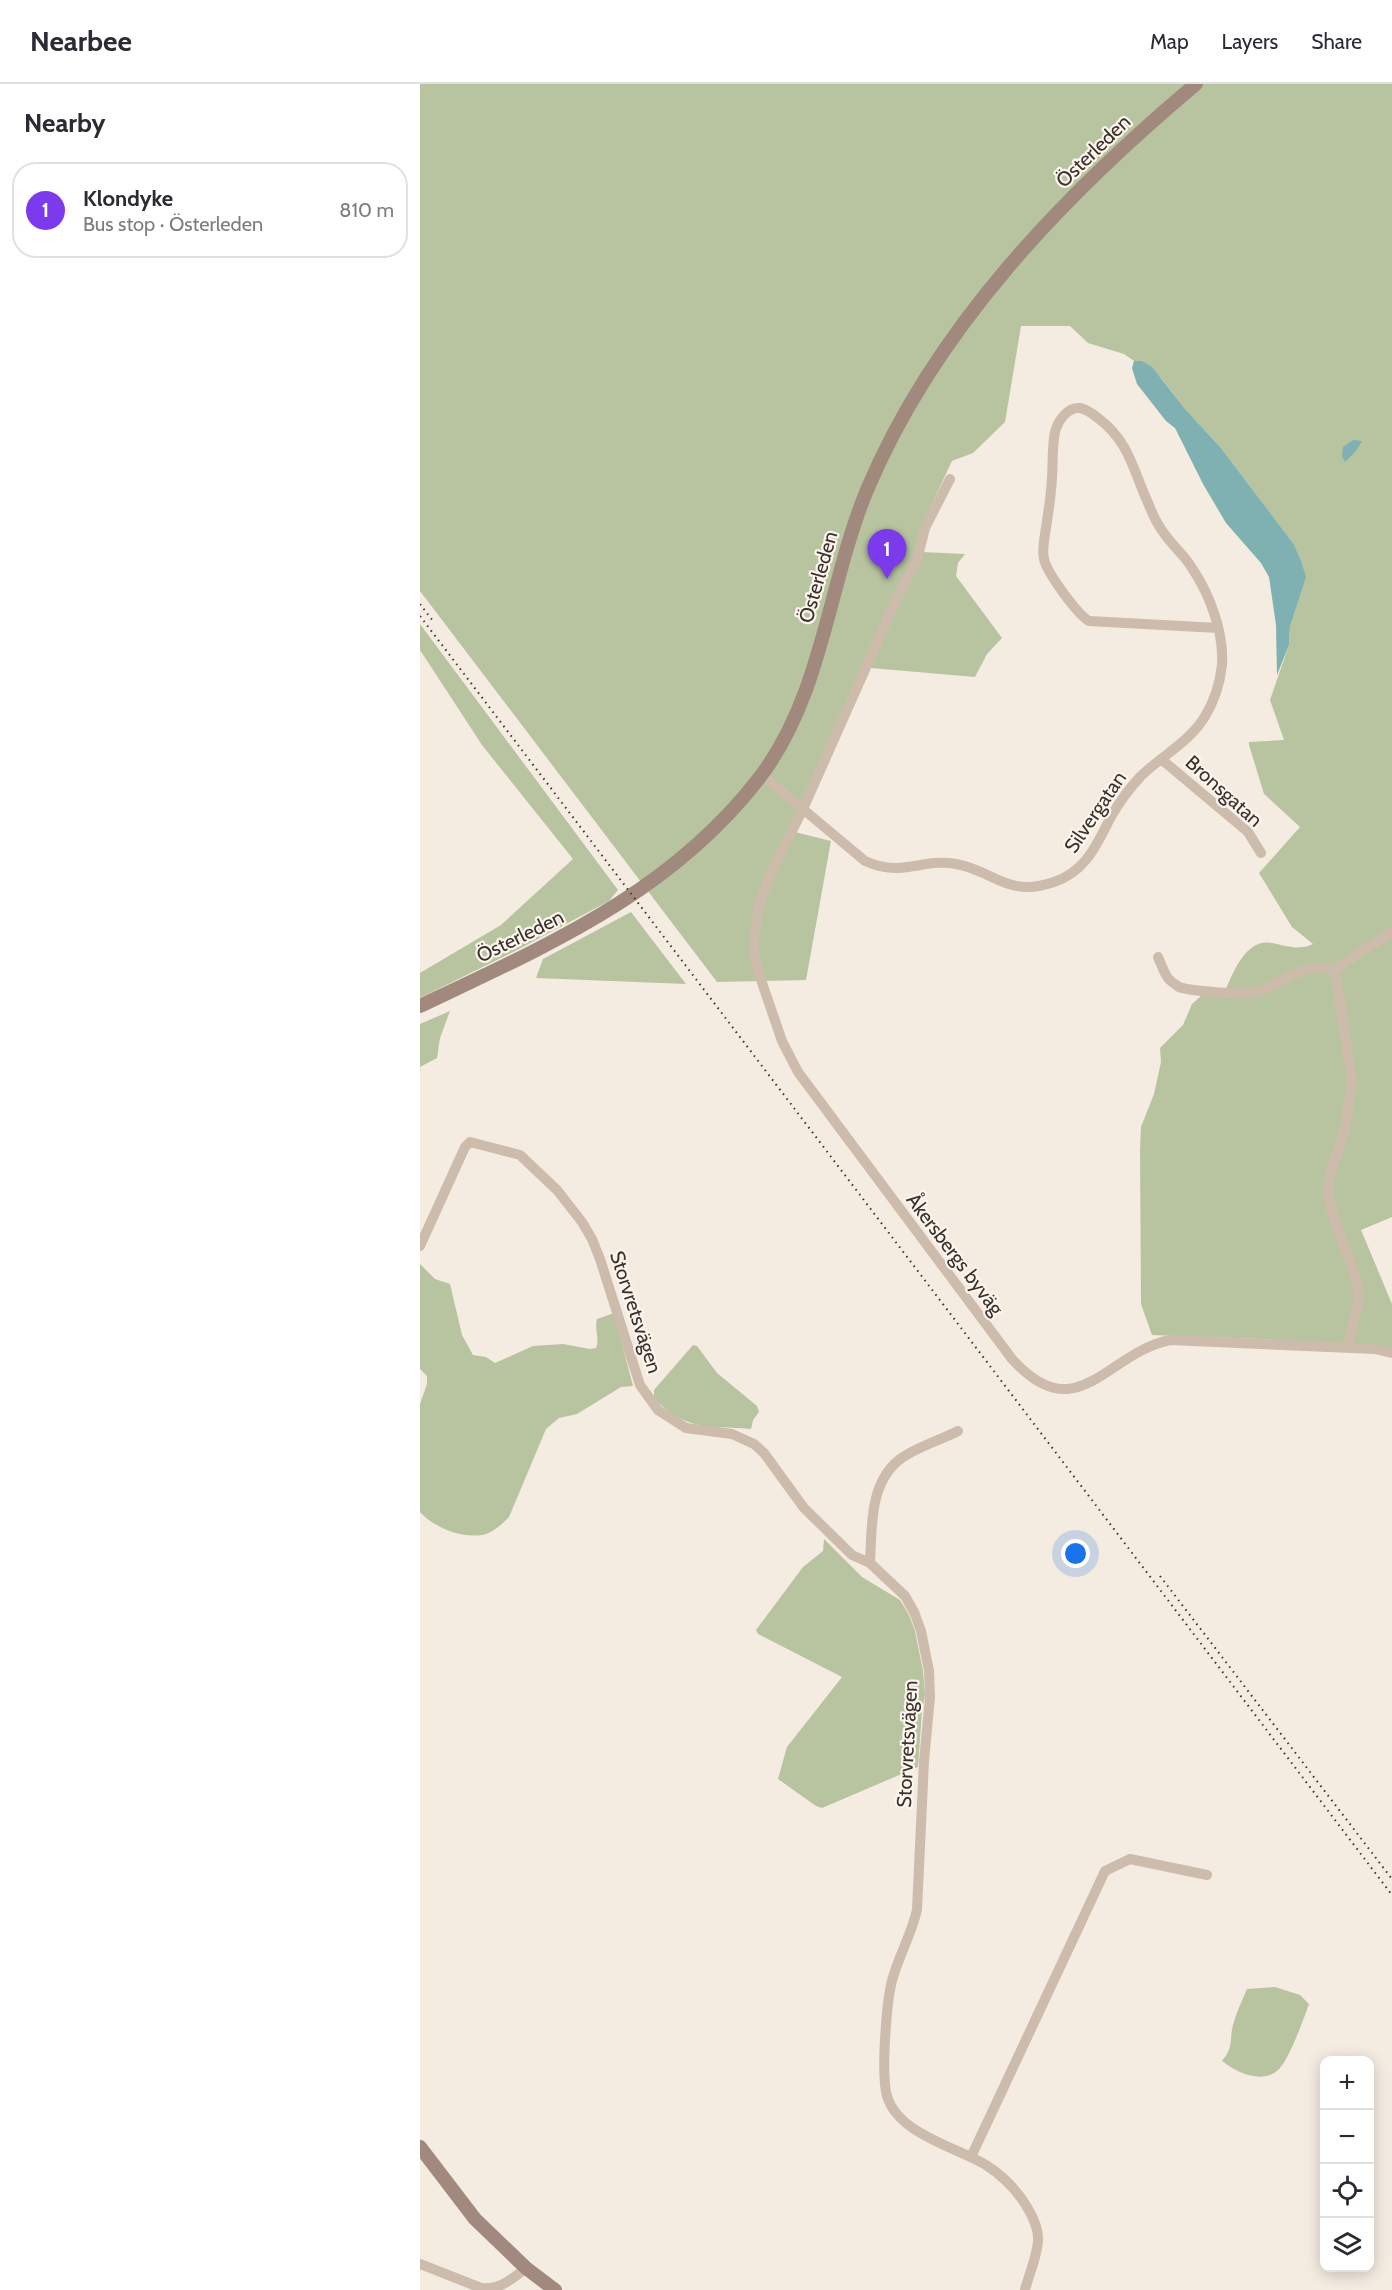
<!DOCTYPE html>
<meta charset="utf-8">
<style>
:root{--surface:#fff;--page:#f7f7f7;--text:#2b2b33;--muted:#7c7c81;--line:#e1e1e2;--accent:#7c3aed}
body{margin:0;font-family:Cabin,sans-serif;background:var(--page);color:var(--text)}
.controls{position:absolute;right:18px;bottom:18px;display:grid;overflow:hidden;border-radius:12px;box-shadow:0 3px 15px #0003}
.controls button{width:54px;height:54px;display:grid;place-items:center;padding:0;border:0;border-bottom:2px solid var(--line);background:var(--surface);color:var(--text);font:30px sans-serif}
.you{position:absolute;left:656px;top:1470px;width:21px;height:21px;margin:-15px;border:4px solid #fff;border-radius:50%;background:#1a73e8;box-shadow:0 0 0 9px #1a73e833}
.badge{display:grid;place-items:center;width:39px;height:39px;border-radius:50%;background:var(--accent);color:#fff;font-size:20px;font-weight:700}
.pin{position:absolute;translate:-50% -50px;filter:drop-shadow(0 2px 3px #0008)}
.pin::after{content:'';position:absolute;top:32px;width:21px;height:18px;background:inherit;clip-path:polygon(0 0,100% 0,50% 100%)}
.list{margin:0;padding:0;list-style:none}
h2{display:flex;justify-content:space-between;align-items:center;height:78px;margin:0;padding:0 24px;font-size:26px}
h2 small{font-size:20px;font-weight:400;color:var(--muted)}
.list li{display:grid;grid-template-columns:39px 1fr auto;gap:18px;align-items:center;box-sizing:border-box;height:96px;margin:0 12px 12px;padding:0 12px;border:2px solid var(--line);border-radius:24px}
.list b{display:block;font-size:22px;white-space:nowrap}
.list p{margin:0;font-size:20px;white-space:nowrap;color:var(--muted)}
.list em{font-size:20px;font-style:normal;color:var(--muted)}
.icon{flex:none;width:33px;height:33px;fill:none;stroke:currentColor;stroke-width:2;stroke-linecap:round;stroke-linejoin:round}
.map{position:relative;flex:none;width:972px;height:2206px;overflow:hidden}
header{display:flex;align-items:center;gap:36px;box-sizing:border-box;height:84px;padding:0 30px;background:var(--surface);border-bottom:2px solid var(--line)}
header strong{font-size:28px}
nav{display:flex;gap:33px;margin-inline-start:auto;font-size:21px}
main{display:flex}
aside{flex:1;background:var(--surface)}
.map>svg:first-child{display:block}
.green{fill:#b8c4a0}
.water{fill:#7fb0b2}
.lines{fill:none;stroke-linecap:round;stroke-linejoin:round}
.street{stroke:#cdbbac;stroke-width:10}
.secondary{stroke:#a18a7d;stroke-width:14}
.rail{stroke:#3b302b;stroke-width:2;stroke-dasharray:1.5 4.5;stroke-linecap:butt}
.labels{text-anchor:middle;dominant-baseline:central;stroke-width:4.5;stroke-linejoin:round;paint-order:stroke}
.street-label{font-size:20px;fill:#3b302b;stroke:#fbf5ee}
</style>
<header>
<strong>Nearbee</strong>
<nav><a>Map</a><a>Layers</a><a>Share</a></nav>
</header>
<main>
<aside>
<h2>Nearby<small></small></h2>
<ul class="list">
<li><span class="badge">1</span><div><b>Klondyke</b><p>Bus stop · Österleden</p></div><em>810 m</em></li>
</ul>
</aside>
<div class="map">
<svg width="972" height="2206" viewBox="0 0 972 2206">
<rect width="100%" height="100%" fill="#f4ebe1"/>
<path class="green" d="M0,0h972v1133l-31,13 31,74v46l-130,-11 -110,-4 -11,-31 -1,-153 1,-24 13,-33 7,-32 -1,-14 23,-23 9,-21 10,-9 24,-6c8,-19 21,-51 46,-46 16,3 26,8 41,1l-21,-17 -33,-54 41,-46 -36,-33 -15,-49v-3l35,-2 -14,-40 19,-55 1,-19 5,-22 -2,-61 -72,-95 -35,-38 -25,-32 -19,-17h-8l-10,-7 -36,-11 -18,-17h-49l-16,96 -32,31 -21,8 -31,66 1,25 43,2 -7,9 -2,13 46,62 -15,16 -12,23 -104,-9 -76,164 36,9 -25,139 -89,2 -297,-391z
M0,540l198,266 -9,11 -90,48 -99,49v-25l81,-48 72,-66 -91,-114 -62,-95z
M211,828l55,72 -150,-6 7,-19z
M30,927l-10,27 -3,20 -17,9v-43z
M0,1180l15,15 15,5 12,51 11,20 13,2 9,6 38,-17 30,-2 27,5 6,-1c4,-9 -2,-19 1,-29l17,-6 19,73 -12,1 -44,27 -18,4 -13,11 -37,88c-6,6 -14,14 -23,17 -21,6 -52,-6 -66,-22v-108l7,-20v-8l-7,-7z
M273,1261l4,1 20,27 40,33 2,6 -6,8 -2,9c-43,-4 -64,3 -97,-31v-8z
M404,1455l38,38 38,23 8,13 7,18 8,40 2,24 -3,16 -4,56 -96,41 -6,-2 -38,-27 9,-32 55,-70 -84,-43 -2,-4 47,-63 20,-16z
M855,1903l25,8 9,9c-5,14 -21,59 -32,67 -17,13 -41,1 -55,-10 12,-14 7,-20 11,-36 3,-12 9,-24 14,-36z"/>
<path class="water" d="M714,277h8l10,6 34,43 35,38 72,95 8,18 5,16 -16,49 -1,19 -12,30 -1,-50 -7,-48 -8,-14 -35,-40 -23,-39 -28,-56 -9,-7 -29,-37 -5,-16z
M933,356l9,1 -6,10 -11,11 -3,-6 1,-9z"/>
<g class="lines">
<path class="street" d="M530,395l-25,49 -8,32 -22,42 -92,207 -34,68 -10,28 -5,33v16l4,17 24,70 16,31 214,287c65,72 94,-6 158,-19l205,9 17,4
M741,675l87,73 13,21
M341,690l104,87c38,17 55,-3 91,3 39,7 51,34 98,18 33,-11 43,-39 58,-67 8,-14 17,-26 28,-38 20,-20 48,-34 64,-59 10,-16 16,-34 18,-53 2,-33 -12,-70 -30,-97 -7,-12 -18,-21 -26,-32 -7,-9 -13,-20 -17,-31 -16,-34 -19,-63 -51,-87 -5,-4 -12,-9 -18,-10 -13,-1 -22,13 -25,24 -3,14 -2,31 -3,46 -1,19 -4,37 -7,56 -1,8 -3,17 -1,25 3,14 33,55 45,62l129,7
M738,873c3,7 6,16 10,21 2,3 8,7 11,9 10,4 64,8 74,6 29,-7 51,-35 82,-22
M915,887l17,110 -7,48 -15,45 -2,19 4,19 23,64 4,20 -11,52
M915,887l10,-9 47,-30
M0,1162l45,-99 5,-5 50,13 37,35 25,32 10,17 8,20 40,126 18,25 28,18 46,6 22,10 10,9 40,55 48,47 18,8 35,33 9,16 7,19 8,40 1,26 -6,64 -7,149c-5,22 -16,42 -23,64 -8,22 -13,101 -7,122 11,38 69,51 99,69 17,11 31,25 41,42 6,10 12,22 11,34 -1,16 -9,33 -13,49
M450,1479c2,-35 -1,-79 29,-103 15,-12 42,-20 59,-29
M551,2073l134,-286 25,-12 77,16
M0,2180l61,24c19,2 31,-9 45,-20"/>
<path class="secondary" d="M0,922c128,-61 251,-113 340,-229 63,-83 68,-193 107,-287 68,-162 197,-295 329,-406
M0,2063l55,72 51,49 29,22"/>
<path class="rail" d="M0,520l13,17
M0,532l972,1279
M740,1492l232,303"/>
</g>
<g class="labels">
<g class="street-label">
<text transform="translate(673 67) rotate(-44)">Österleden</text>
<text transform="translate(398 493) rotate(-74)">Österleden</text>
<text transform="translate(804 707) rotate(42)">Bronsgatan</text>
<text transform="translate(675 728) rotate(-56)">Silvergatan</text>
<text transform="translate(100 852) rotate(-26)">Österleden</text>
<text transform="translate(535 1170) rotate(53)">Åkersbergs byväg</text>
<text transform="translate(216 1228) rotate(72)">Storvretsvägen</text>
<text transform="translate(487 1660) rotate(-87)">Storvretsvägen</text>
</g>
</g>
</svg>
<div class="controls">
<button>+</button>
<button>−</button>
<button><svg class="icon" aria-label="locate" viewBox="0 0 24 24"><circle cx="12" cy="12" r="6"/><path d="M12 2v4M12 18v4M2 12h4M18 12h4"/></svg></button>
<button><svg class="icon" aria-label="layers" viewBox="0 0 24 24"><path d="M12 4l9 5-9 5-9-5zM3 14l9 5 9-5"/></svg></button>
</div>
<div class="you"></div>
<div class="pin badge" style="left:467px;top:495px">1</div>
</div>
</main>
